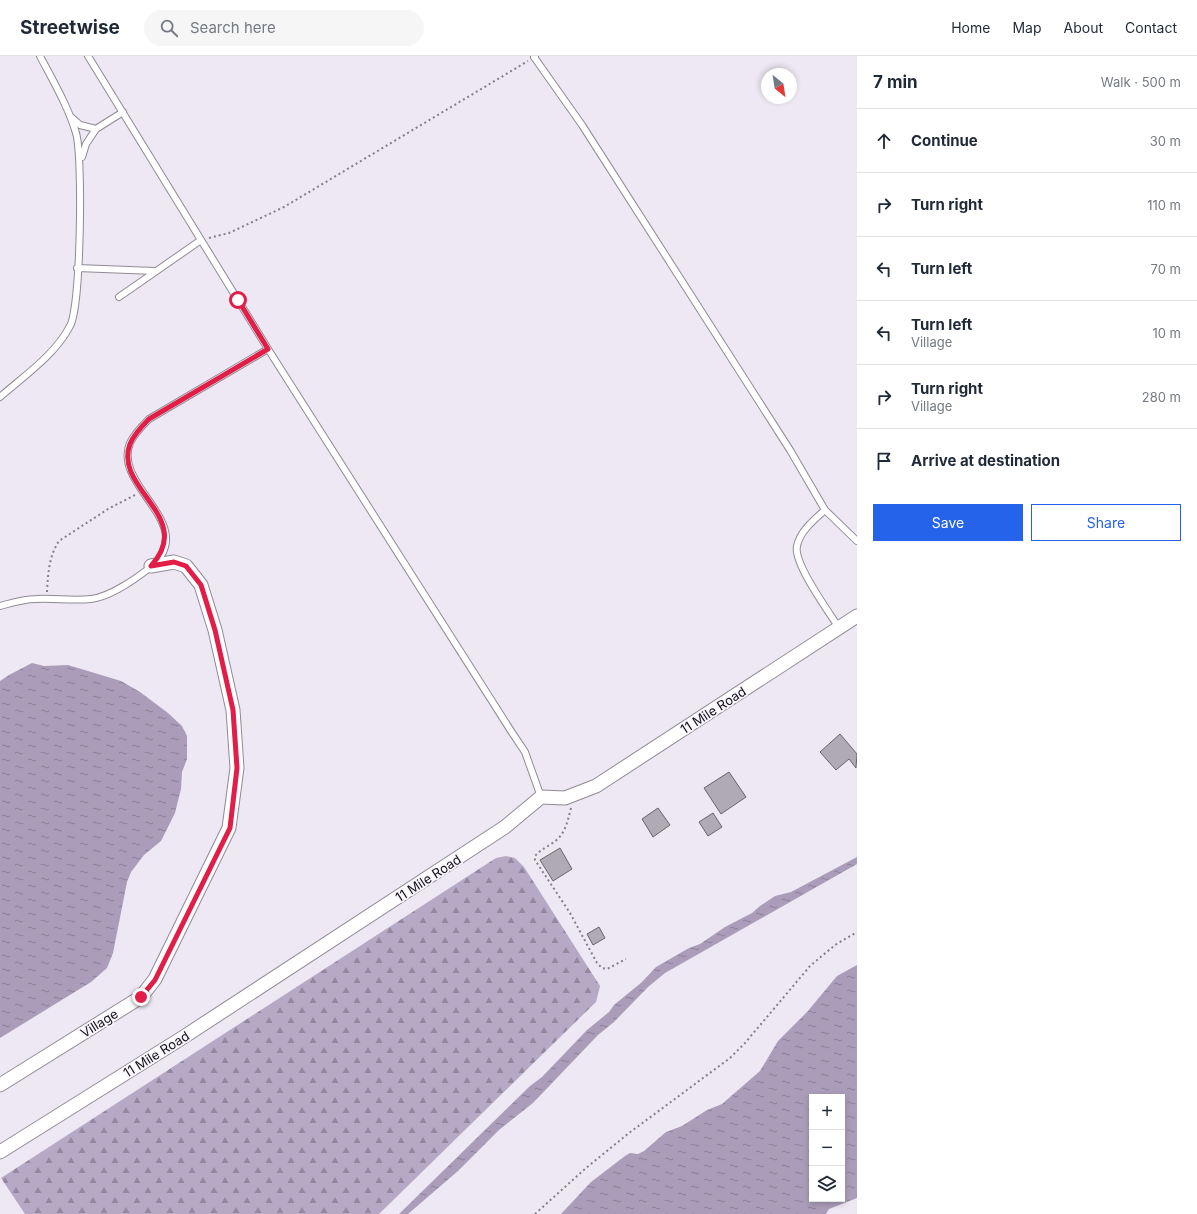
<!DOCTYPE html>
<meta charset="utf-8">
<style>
:root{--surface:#fff;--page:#f6f6f7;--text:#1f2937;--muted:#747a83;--line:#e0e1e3;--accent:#2563eb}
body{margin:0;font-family:Inter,sans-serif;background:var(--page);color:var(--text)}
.controls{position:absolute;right:12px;bottom:12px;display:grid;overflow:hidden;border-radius:0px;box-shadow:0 2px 6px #0003}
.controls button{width:36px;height:36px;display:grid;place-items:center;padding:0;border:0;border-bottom:1px solid var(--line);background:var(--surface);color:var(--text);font:20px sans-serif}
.compass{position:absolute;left:761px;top:12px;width:36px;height:36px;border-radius:50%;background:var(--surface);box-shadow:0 2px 6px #0003;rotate:150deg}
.stop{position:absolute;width:12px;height:12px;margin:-9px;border:3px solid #e11d48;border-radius:50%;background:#fff}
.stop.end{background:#e11d48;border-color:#fff;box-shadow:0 1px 4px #0008}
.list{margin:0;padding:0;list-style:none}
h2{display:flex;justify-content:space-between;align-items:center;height:52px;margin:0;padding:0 16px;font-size:17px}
h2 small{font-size:13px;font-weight:400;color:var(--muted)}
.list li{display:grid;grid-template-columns:26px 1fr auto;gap:12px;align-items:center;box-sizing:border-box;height:64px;padding:0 16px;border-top:1px solid var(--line)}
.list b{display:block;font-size:15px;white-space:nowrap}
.list p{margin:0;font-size:13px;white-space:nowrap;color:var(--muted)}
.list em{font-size:13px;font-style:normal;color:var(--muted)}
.actions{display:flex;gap:8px;padding:12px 16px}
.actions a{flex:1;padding:9px 0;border:1px solid var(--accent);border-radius:0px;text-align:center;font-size:14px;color:var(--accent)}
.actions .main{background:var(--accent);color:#fff}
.icon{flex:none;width:22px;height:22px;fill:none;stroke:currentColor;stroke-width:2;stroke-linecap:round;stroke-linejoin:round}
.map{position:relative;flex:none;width:857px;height:1158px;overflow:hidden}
header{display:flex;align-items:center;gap:24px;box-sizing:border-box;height:56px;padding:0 20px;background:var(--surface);border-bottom:1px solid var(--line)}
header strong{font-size:19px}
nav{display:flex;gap:22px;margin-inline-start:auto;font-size:14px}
.search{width:280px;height:36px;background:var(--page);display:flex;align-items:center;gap:10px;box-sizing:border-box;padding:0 14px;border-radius:22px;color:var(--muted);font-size:15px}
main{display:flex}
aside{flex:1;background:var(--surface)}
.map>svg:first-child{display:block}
.forest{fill:url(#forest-firs)}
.water{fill:url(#water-ripples);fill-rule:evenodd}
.building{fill:#afaab4;stroke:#69646e}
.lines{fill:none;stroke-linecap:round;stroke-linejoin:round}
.lane-casing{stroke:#8f8a94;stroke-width:8}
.street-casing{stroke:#8f8a94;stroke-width:15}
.path{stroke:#827f86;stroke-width:2;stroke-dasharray:2 3;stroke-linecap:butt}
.lane{stroke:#fff;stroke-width:6}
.street{stroke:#fff;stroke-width:13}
.route{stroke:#e11d48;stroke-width:5}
.labels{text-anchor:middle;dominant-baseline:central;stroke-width:3.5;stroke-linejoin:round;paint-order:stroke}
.street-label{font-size:13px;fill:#161418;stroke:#faf6ff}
</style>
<header>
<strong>Streetwise</strong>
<div class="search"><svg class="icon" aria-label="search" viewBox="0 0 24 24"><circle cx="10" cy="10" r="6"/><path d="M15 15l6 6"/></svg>Search here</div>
<nav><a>Home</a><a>Map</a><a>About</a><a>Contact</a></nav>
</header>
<main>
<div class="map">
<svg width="857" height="1158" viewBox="0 0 857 1158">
<defs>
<pattern id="forest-firs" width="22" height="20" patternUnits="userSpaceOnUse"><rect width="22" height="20" fill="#b6a9c5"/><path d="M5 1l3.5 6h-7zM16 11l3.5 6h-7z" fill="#93889f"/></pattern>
<pattern id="water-ripples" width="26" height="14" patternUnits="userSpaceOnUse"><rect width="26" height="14" fill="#ab9db9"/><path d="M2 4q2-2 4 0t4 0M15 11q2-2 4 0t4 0" fill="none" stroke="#8a7f95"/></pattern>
</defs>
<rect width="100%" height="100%" fill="#ede8f3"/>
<path class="forest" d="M506,800l9,2 9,9 76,119 -4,16 -217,212h-354l-24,-36 495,-320z"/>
<path class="water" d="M32,607l12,3 24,-1 53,16 19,11 28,21 14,13 5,10v23l-5,13 -1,17 -6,24 -14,28 -17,14 -13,17 -4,10 -14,71 -6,15 -16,14 -91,56v-357l9,-6z
M857,801v7l-192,109 -17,14 -34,35 -16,13 -65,68 -34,27 -41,41 -50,43h-9l131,-128 12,-9 45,-47 22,-18 5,-7 28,-23 14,-15 33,-19 11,-4 25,-17 27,-14 8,-7 15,-10 16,-4z
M857,909v233l-28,11 -3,5h-265l30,-32 34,-26 5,-3 8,1 6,-3 22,-19 16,-6 25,-16 15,-6 38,-33 18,-30 29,-29 30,-36zM812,1041h30v102h-30z"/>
<path class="building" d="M840,678l17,20 -1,14 -7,-9 -13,11 -16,-18z
M729,716l17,25 -25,17 -17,-26z
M658,752l12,17 -17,12 -11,-18z
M713,757l9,14 -14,9 -9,-14z
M560,792l12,21 -19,12 -13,-21z
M599,871l6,11 -12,7 -6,-11z"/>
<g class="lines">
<g class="lane-casing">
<path id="lane" d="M88,0l180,293 243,382 14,21 16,45
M535,0l-1,1 48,68 208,325 35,60 32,31
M71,61l9,8 16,4 27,-17
M82,101l4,-13 10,-15
M77,212l78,3
M119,241l82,-57
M0,341c24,-21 55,-42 70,-71 11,-19 13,-170 6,-193 -8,-27 -23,-52 -36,-77
M825,454c-11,10 -25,21 -28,36 -4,17 32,66 42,82
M0,550c11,-3 24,-7 36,-7 18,-1 37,2 55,0 19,-2 46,-21 61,-33 47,-42 -40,-80 -22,-123 4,-9 12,-17 19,-24l119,-70"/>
</g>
<g class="street-casing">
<path id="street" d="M0,1029l141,-88 14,-18 74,-151 8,-60 -4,-58 -18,-80 -14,-45 -15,-19 -12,-4 -23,4
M0,1096l182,-114 323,-211 36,-30 24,1 31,-12 261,-170"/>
</g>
<path class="path" d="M209,182l20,-5 55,-26 244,-146
M47,536c1,-19 2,-36 12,-51l49,-32 27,-14
M571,752c-4,15 -6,28 -20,36 -6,4 -12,7 -16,12v4l35,53 27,50 5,5 5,1 19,-10
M535,1158l51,-46 43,-35 101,-75 15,-15 65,-77 25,-21 22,-13"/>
<use href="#lane" class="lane"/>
<use href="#street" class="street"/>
</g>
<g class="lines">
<path class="route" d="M141,941l14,-17 75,-152 7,-60 -4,-58 -18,-80 -14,-45 -15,-19 -12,-4 -23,4c45,-49 -38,-77 -21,-122 4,-10 12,-18 19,-25l119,-70 -30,-49"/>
</g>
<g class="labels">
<g class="street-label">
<text transform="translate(713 654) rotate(-33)">11 Mile Road</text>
<text transform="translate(428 822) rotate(-33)">11 Mile Road</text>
<text transform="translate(99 967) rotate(-32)">Village</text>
<text transform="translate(156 998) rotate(-32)">11 Mile Road</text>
</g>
</g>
</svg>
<div class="controls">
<button>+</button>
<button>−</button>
<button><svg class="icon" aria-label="layers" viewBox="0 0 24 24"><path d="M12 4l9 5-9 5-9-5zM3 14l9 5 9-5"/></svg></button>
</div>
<svg class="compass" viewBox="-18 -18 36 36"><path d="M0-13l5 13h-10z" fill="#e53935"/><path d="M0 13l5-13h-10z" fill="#747a83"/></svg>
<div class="stop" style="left:238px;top:244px"></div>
<div class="stop end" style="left:141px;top:941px"></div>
</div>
<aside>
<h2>7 min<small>Walk · 500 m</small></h2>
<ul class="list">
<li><svg class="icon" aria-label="ahead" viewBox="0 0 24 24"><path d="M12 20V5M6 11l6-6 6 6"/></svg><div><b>Continue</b></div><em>30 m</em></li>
<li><svg class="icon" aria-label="right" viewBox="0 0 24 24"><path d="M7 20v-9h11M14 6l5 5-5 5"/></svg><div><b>Turn right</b></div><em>110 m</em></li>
<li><svg class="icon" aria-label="left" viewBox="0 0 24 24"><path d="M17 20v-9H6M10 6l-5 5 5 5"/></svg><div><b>Turn left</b></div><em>70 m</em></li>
<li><svg class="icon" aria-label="left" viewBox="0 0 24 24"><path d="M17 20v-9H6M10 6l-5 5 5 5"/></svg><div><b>Turn left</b><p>Village</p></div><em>10 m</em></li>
<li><svg class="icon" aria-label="right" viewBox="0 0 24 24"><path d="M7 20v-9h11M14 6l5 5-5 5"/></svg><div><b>Turn right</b><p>Village</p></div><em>280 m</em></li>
<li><svg class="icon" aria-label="arrive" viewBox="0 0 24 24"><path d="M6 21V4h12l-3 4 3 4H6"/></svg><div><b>Arrive at destination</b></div></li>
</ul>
<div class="actions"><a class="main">Save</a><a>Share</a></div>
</aside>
</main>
